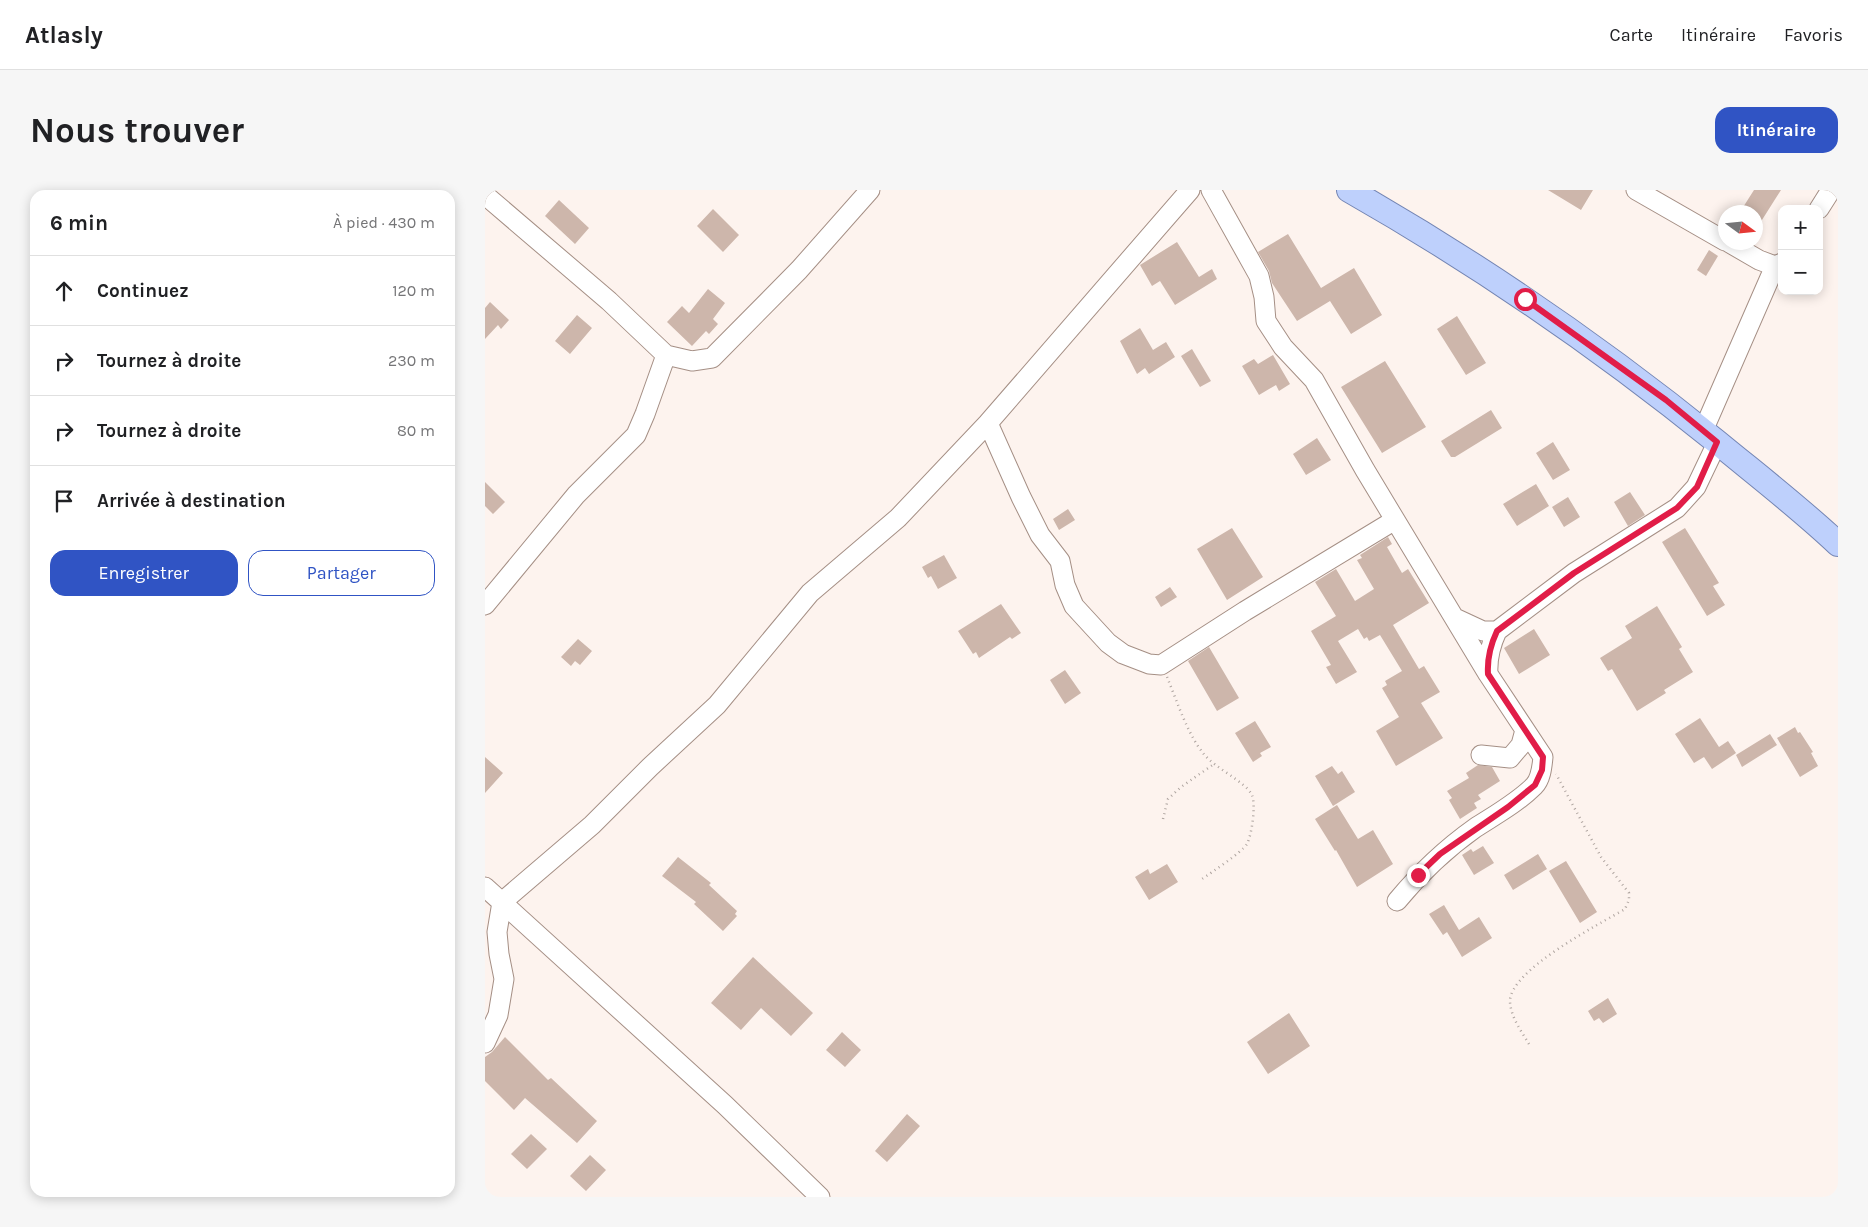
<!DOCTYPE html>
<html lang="fr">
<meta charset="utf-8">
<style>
:root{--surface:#fff;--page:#f6f6f6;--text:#202124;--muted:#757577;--line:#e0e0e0;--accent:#3054c4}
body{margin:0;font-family:Karla,sans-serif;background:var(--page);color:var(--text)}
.controls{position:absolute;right:15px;top:15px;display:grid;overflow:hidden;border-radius:10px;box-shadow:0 2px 12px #0003}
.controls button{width:45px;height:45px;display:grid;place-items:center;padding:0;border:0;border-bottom:1px solid var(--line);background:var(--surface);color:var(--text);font:25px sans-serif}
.compass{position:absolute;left:1233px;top:15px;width:45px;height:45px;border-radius:50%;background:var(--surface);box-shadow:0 2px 12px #0003;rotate:105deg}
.stop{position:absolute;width:15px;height:15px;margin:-11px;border:4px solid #e11d48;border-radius:50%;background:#fff}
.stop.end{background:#e11d48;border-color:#fff;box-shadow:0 1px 5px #0008}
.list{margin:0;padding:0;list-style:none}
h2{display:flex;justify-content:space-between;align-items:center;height:65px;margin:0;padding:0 20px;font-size:21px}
h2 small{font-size:16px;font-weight:400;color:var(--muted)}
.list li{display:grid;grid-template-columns:32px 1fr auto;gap:15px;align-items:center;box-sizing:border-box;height:70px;padding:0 20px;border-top:1px solid var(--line)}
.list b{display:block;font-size:19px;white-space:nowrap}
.list em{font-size:16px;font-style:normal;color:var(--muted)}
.actions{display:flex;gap:10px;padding:15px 20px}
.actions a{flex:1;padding:11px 0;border:1px solid var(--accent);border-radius:15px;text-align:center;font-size:18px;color:var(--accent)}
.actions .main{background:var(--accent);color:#fff}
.icon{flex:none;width:28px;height:28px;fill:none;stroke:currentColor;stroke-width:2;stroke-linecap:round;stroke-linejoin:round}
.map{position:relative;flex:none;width:1353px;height:1007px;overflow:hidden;border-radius:15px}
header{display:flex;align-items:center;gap:30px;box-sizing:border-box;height:70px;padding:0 25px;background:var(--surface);border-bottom:1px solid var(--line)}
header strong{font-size:24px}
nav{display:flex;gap:28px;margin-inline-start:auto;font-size:18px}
.intro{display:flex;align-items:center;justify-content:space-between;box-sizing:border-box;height:120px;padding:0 30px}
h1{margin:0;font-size:35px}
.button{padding:12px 22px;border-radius:15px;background:var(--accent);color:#fff;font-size:18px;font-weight:700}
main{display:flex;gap:30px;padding:0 30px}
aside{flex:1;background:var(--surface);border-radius:15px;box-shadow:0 2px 12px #0003}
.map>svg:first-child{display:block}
.building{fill:#cdb6ab}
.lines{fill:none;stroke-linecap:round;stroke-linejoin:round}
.minor-casing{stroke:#a58f85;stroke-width:21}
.major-casing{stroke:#7485b3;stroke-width:26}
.path{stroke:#afa5a0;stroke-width:2.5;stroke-dasharray:1 4;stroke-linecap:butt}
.minor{stroke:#fff;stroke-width:19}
.major{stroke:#bed0fc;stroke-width:24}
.route{stroke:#e11d48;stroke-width:6}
</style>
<header>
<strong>Atlasly</strong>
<nav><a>Carte</a><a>Itinéraire</a><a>Favoris</a></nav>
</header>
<div class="intro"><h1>Nous trouver</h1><a class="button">Itinéraire</a></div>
<main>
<aside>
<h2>6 min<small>À pied · 430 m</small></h2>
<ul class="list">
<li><svg class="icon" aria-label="ahead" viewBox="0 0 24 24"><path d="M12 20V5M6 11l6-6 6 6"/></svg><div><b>Continuez</b></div><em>120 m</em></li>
<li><svg class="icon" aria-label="right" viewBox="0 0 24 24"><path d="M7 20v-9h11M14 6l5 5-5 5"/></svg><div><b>Tournez à droite</b></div><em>230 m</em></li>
<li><svg class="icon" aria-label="right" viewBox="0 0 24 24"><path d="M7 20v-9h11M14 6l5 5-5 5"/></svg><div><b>Tournez à droite</b></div><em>80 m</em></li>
<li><svg class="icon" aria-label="arrive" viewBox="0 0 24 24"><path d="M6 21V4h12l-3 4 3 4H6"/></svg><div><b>Arrivée à destination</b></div></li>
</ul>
<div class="actions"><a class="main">Enregistrer</a><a>Partager</a></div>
</aside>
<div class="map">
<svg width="1353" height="1007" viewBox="0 0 1353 1007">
<rect width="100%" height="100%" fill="#fdf3ee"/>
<path class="building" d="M1063,0h45l-12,20z
M1269,0h27l-26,41v-19h-15z
M74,10l30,28 -14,16 -30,-28z
M228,19l26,26 -16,17 -26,-26z
M803,44l33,54 33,-20 28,47 -31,19 -21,-33 -33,20 -25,-38 -3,-12 -11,-19z
M692,52l22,35 13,-8 5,10 -42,26 -15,-24 -8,5 -12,-21z
M1224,60l9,6 -12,20 -9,-6z
M223,99l17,14 -12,16 5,5 -9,10 -3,-3 -14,15 -25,-24 15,-16 7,7z
M5,112l19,18 -8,9 -3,-4 -13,14v-31z
M92,125l15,13 -22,26 -15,-13z
M972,126l29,47 -20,12 -29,-46z
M655,138l13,22 13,-8 9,15 -26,17 -4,-6 -8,6 -17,-33z
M707,159l19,32 -11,6 -19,-31z
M788,165l17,29 -11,7 -3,-6 -17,10 -17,-29 12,-7 4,5z
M900,171l41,66 -44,26 -41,-66z
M1006,220l11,18 -47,29h-4l-10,-16z
M832,248l14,22 -25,15 -13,-21z
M1068,252l17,28 -17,10 -17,-27z
M0,292l20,20 -12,12 -8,-8z
M1051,294l13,22 -32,20 -14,-22z
M1145,302l15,23 -17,11 -14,-24z
M1083,307l12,20 -16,10 -12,-20z
M583,319l7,11 -16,10 -6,-11z
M747,338l31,49 -36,23 -30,-51z
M1200,338l34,55 -6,3 12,19 -18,11 -45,-74z
M903,347l4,7 -5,3 15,26 6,-4 21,34 -36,22 26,44 5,-3 16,26 -19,11 22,35 -47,28 -20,-35 23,-14 -17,-29 5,-3 -2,-4 17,-10 -22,-36 -11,6 -2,-4 -3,2 -6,-10 -20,12 19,31 -21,12 -10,-17 5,-2 -20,-34 25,-15 -21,-34 21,-13 19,32 19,-12 -17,-29 5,-2 -2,-3z
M459,365l13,23 -19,11 -7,-13 -3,2 -6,-11z
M685,397l7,10 -16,10 -6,-10z
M516,414l20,29 -9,6 -2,-2 -31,21 -3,-6 -3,2 -15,-23z
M1172,416l25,41 -3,2 14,23 -29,18 2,3 -29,18 -25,-42 -4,2 -8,-13 32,-20 -7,-12z
M1049,439l16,26 -31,19 -15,-26z
M93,449l14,12 -12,14 -5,-4 -4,5 -10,-9z
M724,457l30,51 -22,13 -29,-50z
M580,480l16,23 -16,11 -15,-24z
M1215,528l19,29 9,-6 8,12 -24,16 -8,-12 -10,6 -19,-29z
M770,531l16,26 -11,6 2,3 -9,6 -18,-29z
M1310,537l3,6 2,-1 13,20 -2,1 7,13 -18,11 -23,-39z
M1285,544l7,11 -35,22 -6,-12z
M0,567l18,16 -18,20z
M993,575l14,2 8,14 -22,14 3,4 -7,4 3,5 -17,11 -11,-19 3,-2 -5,-7 22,-13 -3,-5z
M847,576l6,8 4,-3 13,21 -22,14 -18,-30z
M852,615l21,34 15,-9 20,34 -36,23 -21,-37 -1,1 -20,-32z
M998,656l11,17 -20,12 -12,-20 9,-6 2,3z
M1053,664l9,15 -34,21 -9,-15z
M193,667l33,26 -2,2 28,26 -2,3 2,2 -14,15 -29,-27 2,-2 -34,-26z
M1081,671l31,51 -17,11 -31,-52z
M682,674l11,18 -29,18 -14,-23 13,-8 2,5z
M959,715l15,25 20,-13 13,21 -30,19 -15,-25 -4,3 -14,-21z
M268,767l60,56 -22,23 -30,-28 -20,22 -30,-27z
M1123,808l9,16 -14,9 -4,-5 -5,3 -6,-10z
M804,823l21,33 -42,28 -21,-32z
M357,842l19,18 -16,17 -19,-17z
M20,847l43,43 3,-2 46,43 -20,22 -52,-45 -11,12 -29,-29v-24l7,-5z
M422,924l13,12 -33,36 -12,-11z
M46,944l16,15 -20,20 -16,-15z
M105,965l16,15 -20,21 -16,-15z"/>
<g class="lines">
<g class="minor-casing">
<path id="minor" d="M726,0l48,86 5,21 2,24 17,26 31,33 51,90 123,204 55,83c-1,10 -2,22 -9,29 -17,17 -39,29 -59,42 -31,22 -54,44 -78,73
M1151,0l89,51
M0,5l124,106 57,54 26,6 20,-3 87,-88 71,-80
M1334,19l12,-19
M1243,52l31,18 16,6
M503,233l33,74 19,38 20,26 5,24 9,21 34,37 15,11 26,10 12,1 84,-54 150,-91
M1218,241l72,-165 7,-3
M0,415l91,-110 60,-60 9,-21 21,-59
M970,428l28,13h14
M1003,484c-1,-16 2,-28 9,-43l77,-58 103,-65 19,-21 21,-44
M996,565l29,3 11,-13 4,-15
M0,697l240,218 95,92
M0,853l13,-28 6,-36 -5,-25 -2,-22 5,-30 90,-77 58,-58 67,-62 93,-112 88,-75 90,-95 202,-233"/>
</g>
<g class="major-casing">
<path id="major" d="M864,0c130,74 252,158 368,252 40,33 83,66 121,102"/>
</g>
<path class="path" d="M682,487c10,24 20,56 36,76 11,15 42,28 49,42 4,10 0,39 -5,49 -6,9 -35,28 -45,35
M678,629l5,-20 13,-12 33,-23
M1044,854c-8,-13 -18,-27 -19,-42 -1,-32 90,-78 115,-93l4,-9v-7l-28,-36 -45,-83"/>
<use href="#minor" class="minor"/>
<use href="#major" class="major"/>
</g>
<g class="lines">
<path class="route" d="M933,685l22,-21 68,-47 27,-22 7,-15 1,-13 -55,-83c-1,-16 2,-28 9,-43l77,-58 103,-65 20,-21 20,-45 -51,-42 -141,-101"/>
</g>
</svg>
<div class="controls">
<button>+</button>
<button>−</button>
</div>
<svg class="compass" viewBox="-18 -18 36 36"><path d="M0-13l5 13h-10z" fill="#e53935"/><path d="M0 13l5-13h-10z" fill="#757577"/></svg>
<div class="stop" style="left:1040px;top:109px"></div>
<div class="stop end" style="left:933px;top:685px"></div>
</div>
</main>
